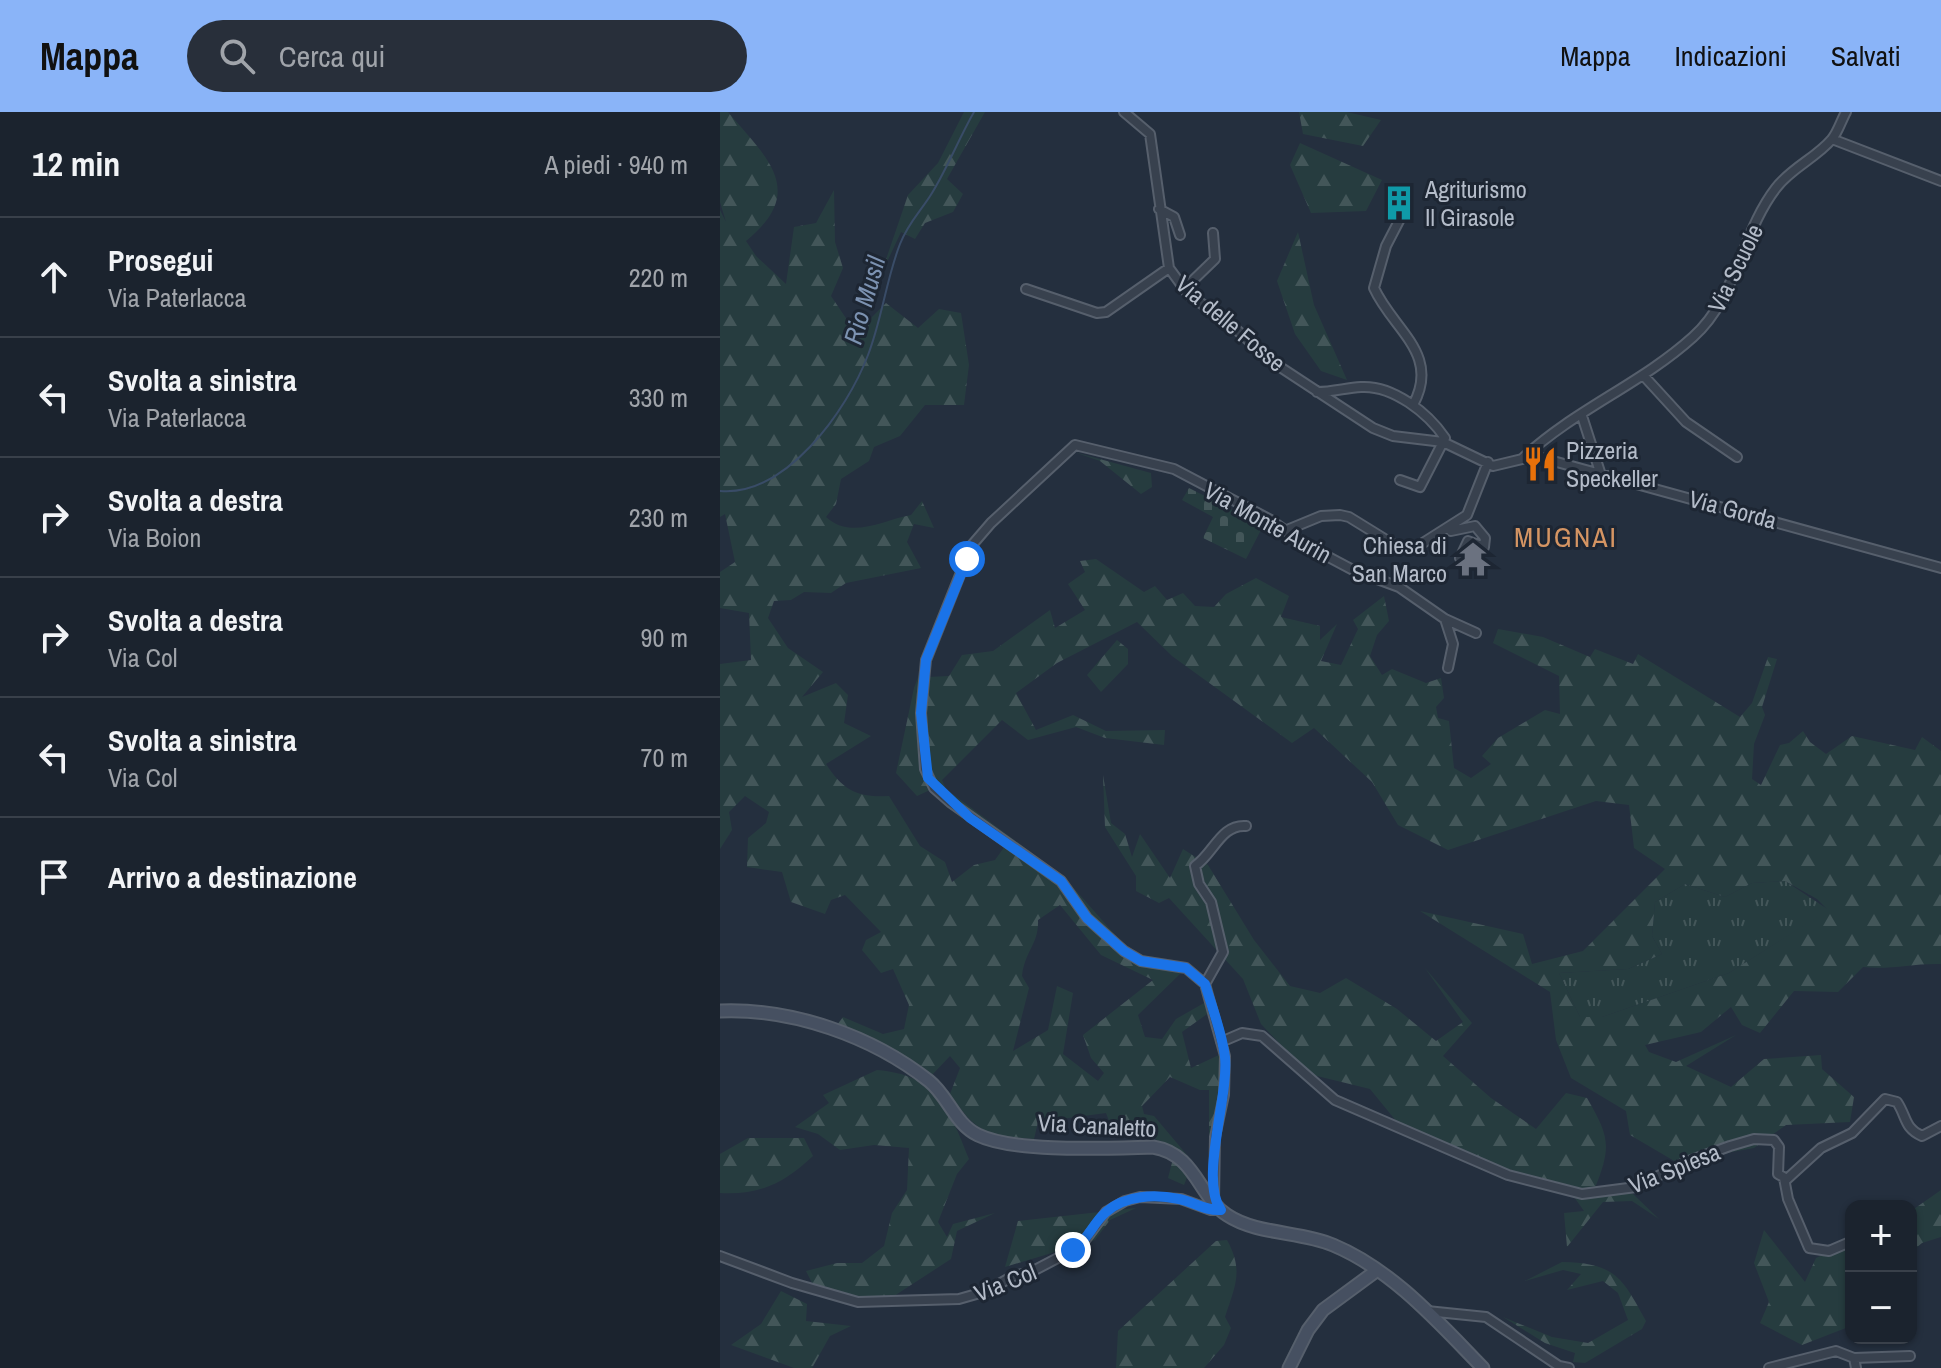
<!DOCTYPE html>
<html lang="it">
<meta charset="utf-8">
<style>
:root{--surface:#1b232e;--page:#282f3a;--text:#f1f3f6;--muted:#a0a4aa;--line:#39404a;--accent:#8ab4f8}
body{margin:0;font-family:"Archivo Narrow",sans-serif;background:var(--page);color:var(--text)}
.controls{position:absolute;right:24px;bottom:24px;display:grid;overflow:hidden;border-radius:16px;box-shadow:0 2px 6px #0004}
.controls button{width:72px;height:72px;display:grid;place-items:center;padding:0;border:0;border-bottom:2px solid var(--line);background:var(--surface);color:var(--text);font:40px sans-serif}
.stop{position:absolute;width:24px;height:24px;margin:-18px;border:6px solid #1a73e8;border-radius:50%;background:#fff}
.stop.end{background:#1a73e8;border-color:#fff;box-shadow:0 2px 8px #0008}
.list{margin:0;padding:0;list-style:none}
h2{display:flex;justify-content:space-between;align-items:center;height:104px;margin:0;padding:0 32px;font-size:34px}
h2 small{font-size:26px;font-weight:400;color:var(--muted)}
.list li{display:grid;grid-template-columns:52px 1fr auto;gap:24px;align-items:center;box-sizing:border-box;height:120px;padding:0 32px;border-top:2px solid var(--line)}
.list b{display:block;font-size:30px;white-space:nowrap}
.list p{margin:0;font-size:26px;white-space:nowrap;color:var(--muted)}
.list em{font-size:26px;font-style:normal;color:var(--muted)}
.icon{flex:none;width:44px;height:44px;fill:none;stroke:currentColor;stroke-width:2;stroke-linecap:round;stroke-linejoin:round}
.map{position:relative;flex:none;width:1221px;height:1256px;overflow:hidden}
header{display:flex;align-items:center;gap:48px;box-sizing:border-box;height:112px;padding:0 40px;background:var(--accent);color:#111}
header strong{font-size:38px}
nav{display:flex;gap:44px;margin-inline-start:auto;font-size:28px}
.search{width:560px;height:72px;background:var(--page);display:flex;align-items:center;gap:20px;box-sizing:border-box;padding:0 28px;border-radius:44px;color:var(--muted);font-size:30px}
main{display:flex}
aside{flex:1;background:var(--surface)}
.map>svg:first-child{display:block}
.grass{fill:url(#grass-tufts)}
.forest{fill:url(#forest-firs);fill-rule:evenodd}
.cemetery{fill:url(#cemetery-stones)}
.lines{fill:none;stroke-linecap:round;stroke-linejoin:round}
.stream{stroke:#394c67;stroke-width:2}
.street-casing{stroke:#565f6c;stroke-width:12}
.secondary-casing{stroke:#565f6c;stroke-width:15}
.street{stroke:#38414e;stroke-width:8}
.secondary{stroke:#465061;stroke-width:11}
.route{stroke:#1a73e8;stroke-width:10}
.labels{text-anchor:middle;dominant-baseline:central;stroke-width:6;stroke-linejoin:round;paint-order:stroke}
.poi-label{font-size:24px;fill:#b4bcc9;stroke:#1d2633;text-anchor:start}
.street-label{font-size:24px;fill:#b4bcc9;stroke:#1d2633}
.water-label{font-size:26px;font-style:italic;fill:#7c92b1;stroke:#1d2633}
.quarter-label{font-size:28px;letter-spacing:2px;fill:#d59563;stroke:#1d2633}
</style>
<header>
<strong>Mappa</strong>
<div class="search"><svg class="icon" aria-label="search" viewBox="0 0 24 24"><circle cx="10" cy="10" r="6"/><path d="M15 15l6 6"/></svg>Cerca qui</div>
<nav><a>Mappa</a><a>Indicazioni</a><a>Salvati</a></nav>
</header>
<main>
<aside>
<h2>12 min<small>A piedi · 940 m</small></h2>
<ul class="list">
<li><svg class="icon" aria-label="ahead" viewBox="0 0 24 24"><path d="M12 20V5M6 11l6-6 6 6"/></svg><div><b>Prosegui</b><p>Via Paterlacca</p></div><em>220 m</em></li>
<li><svg class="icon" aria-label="left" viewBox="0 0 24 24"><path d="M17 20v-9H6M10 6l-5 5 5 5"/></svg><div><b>Svolta a sinistra</b><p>Via Paterlacca</p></div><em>330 m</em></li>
<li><svg class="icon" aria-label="right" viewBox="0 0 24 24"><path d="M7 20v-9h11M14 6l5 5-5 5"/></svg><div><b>Svolta a destra</b><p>Via Boion</p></div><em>230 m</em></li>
<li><svg class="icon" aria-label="right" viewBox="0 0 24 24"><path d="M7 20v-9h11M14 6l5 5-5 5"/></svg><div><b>Svolta a destra</b><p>Via Col</p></div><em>90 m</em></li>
<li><svg class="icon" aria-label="left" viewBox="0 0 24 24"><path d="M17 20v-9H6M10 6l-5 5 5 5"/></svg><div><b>Svolta a sinistra</b><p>Via Col</p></div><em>70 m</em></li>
<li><svg class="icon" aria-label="arrive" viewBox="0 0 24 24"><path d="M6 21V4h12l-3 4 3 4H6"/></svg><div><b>Arrivo a destinazione</b></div></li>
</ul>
</aside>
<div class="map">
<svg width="1221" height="1256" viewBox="0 0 1221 1256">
<defs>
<pattern id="grass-tufts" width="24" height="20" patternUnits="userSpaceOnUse" patternTransform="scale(2)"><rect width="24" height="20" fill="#263c3f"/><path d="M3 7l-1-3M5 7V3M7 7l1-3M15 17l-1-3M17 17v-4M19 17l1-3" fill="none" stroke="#435659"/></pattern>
<pattern id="forest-firs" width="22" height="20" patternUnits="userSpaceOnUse" patternTransform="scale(2)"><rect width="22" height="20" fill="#263c3f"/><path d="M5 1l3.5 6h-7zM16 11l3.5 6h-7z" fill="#435659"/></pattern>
<pattern id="cemetery-stones" width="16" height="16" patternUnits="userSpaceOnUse" patternTransform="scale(2)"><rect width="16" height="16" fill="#263c3f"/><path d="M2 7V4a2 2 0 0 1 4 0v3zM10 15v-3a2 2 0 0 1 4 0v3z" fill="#435659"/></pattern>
</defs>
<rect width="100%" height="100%" fill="#242f3e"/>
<path class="grass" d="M1065,769l44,29 -100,63 -127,44h-22l-21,-44 69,-4 34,-15 -10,-18 3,-34 30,-18 40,13 27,-14z"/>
<path class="forest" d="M0,0h8c40,47 79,79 18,129l10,15 30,28 8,-57 22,-4 18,-33 1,52 8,26 -12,28 25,37 30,-30 32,25 21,-19 22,4 8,52 -5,40h-39l-25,31 -26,11 -5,14 -28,18 -5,25 -10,13c25,23 57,3 85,-2l11,-14 12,27 -20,-4 -7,18 14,26 -75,15 -15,10 -27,-1 -13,8 -17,1 -6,17 20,30 35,24 -21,25 34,-14 12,12 -4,28 27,13 -45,28c17,26 31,34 63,32l31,50 25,16 7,20 22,-17 21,-5 10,-14 -75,-56 -13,6 -21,-23 18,-85 23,-62 -9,51 21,-1 13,-21 31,-4 57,-41 5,18 30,-18 -17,-26 17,-12 -5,-11 16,-2 48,33 11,-6 12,14 16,-7 12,13 19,1 12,-13 30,-16 33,18 -8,21 39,9v14l17,-16 -16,37 20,4 17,-36 -5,-9 31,-24 5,25 -12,14 -7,21 12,19 10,-6 34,14 15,-5 3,20 -8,9 2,11 11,3 5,47 17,10 20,-14 -9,-8 16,-18 47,-28 15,4 -1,-38 -66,-33 5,-14 45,8 47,20 5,-8 38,15 5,-10 102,63 12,-14 16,-46 9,2 -15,48 3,8 -11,29 -2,35 9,6 19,-40 9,-2 14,-12 7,11 16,12 26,-18 63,14 7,-13 19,14v213c-27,-1 -51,6 -78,3l-25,25 -44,-1 -34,42 -18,-8 -11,-18 -30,25 -56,13 4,7 27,10 60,-27 -50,31 45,21 33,-28 57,-4 1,14 32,28 -4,25 -64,3 -32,23 -78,14 -46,-27 -4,-24 -55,-33 -15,-38 -6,-48 -130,-81 103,23 9,30 51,-13 82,-82 -31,-21 -5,-43 -33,-4 -148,49 -50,-25 -26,-43 -58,-54 -22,15 -120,-87 -35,-34 -80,41 -41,30 20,37 37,-15 33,16 59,-1 -1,15 -59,-7 -29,-11 -48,13 -26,-20 -60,60 4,9 118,88 60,68 17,12 41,15 -44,43 7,22 17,2 14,-20 28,-16 6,9 -28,20 9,36 28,-13 11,31 -21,97v-93h-9l-30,-13 -28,29 2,8 10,2 39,46 -9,23 -16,-7 7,-27 -26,-16 -34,2 -9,-24 -68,9 -4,17c-47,-3 -58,-6 -84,-45l10,-26 -10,-12 -19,20 -94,-51 6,-8 40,17 21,-5 5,-24 -16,-36 -12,4 -19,-23 4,-10 15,-8 -36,-37 -14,5 -6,14 -34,-12 -9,-30 -35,-5 1,-29 18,-15 3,-11 -24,-16 -16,16 3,18 -12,19v-185l31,-4 -2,-47 -29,-5v-36l15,-10 -10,-48 -5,3v-307l6,12 -6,-20zM1065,769l32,18 11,11 -99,63 -127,44h-22l-21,-44 69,-4 34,-15 -10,-18 3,-34 30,-18 40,13 27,-14zM340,793l41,50 52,25 -70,55 8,23 13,15 -6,8 -35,-27 10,-61 -16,-7 -9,44 -35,21 16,-63 -7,-12c3,-26 17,-32 16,-56z
M244,0h21l-38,67 16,15 -10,18 -28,11 -10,16 -14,-7 -21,45 28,-82 30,-32z
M579,0h48l34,8 -18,26 -60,-12z
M580,31l82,37 -16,31 -55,2 -21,-48z
M578,120l16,73 33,75 -26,-9 -26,-37 -18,-53z
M354,340l77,21 1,14 -11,7 -41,-33z
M397,528l11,9v15l-27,28 -14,-17z
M383,663l8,48 14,11 7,23 8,-23 30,44 13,-29 25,16 46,75 36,46 30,7 26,-15 51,31 39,32 27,-19 -38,-54 47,55 -29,33 48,42 45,31 30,-36 21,5c22,38 25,48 8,90l38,6 26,25 -27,-18 -29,1 -36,45 -3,-34 20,-2 -17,-24 -75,-23 -95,-42 -27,-33 -61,-15 -48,-50 -18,-45 -74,-81 -10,5 -23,-12v-15l-31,-49z
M157,958c60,5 72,38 92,89l-12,15 -19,48 9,15 6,-13 42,-11 -38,18 -6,28 -60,39 -36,-2 -42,-11 -7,-14 31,-8h25l22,-17 8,-33 15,-23 2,-42 -35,-3 -34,5 -22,-16 -23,-7 34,-24 -6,-8z
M28,1026h56l9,18c-29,27 -52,39 -93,37v-39z
M1221,1078v47l-19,6 -11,9v-41z
M416,1096l-26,12 -15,20 -90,27 13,-46z
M1044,1118l41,52 11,-24 35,-16v84l-49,19 -42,-22 9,-21 -15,-39z
M507,1128c17,31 8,46 -2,77l6,11 -7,17 -20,23h-88l2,-37 98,-90z
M842,1150c53,1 60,15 84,59l-4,8 -57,34 -12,-1 2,-9 -30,-10 -42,-26 49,20 36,6 40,-23 -10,-27 -15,-12 -36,9 14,-16 -18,-4 -38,11z
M61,1179l26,13 -1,17 45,5 -21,10 -18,32h-18l-63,-23 30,-21z"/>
<path class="cemetery" d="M469,376l79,40h-6l-16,31 -43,-21 10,-21 -31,-17z"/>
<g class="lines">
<path class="stream" d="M0,379c65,6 127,-80 148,-136 14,-36 18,-75 32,-111 8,-21 21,-33 32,-51 16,-26 27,-55 42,-81"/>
<g class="street-casing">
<path id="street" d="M404,0l26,22 19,134 19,26 41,29 45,40 99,65 20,8 50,6 50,24 42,-10 406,112
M1112,27l109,42
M439,97l15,8 6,18
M681,105l-15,29 -12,42c19,42 67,66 39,117
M306,177l71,24 9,-1 63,-44
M464,177l31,-30 -2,-26
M923,263l43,47 51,35
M597,280c15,0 29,-4 44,-5 32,-2 67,26 84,51l-2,4 -23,45 -20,-7
M862,304l19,59
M803,346c51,-48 118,-74 170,-121 44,-39 48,-104 83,-149 15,-20 40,-30 56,-49 6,-7 9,-18 14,-27
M567,418l34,-14 19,-1 9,2 47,29 19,2 52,-33 21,-53
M731,419l24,-5 10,12 -1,9 -16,-6 -8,17
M725,507l8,25 -5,24
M485,872l18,-32 -12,-50 -12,-18 -4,-18c19,-13 26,-42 51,-40
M501,930l21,-9 20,3 73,64 173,75 74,19 54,-7 50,-25 44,-16 24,-7 20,1 5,7 -1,27 9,5 34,-31 31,-15 33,-34 12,3c10,15 7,26 25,34l19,-10
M1064,1066l4,21 21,49 20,3 21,-9
M494,1088l1,-63 9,-42 1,-39 -20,-72 -19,-16 -45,-7 -17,-10 -37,-33 -26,-37 -111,-79 -16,-14 -9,-19 -4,-56 5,-53 46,-115 19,-22 84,-78 99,24 95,50 35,25 49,26 46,17 46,32 31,14
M0,1144l72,27 66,19 101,-3 28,-8 26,-15 18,-4 42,-22 10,-7 23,-31 19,-11 15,-4 41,2 30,11h10
M707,1199l59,6 73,49 10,2
M1134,1246l56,-2
M1049,1256l67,-17 18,7 2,10"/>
</g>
<g class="secondary-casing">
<path id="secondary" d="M0,899c72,-3 152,25 209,70 19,15 26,43 49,54 37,18 132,13 175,12 43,7 45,49 74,68 30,20 74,16 106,30 60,25 106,78 150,123
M569,1256l19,-38 15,-20 53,-39"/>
</g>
<use href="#street" class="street"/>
<use href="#secondary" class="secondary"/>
</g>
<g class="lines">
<path class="route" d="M247,447l-41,101 -5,53 7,65 42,40 91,63 26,37 37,33 17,10 45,7 19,16c7,23 17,49 20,73 4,40 -26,123 -4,153 -16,1 -27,-8 -42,-11 -24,-5 -54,-4 -73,13 -13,11 -18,28 -33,38"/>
</g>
<defs>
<g id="building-bare" transform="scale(2.76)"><path d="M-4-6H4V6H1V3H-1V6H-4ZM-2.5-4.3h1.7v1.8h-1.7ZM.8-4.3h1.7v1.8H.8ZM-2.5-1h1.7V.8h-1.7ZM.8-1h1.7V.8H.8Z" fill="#0f9aa8" stroke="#1d2633" stroke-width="2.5" paint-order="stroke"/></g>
<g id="restaurant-bare" transform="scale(2.76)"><path d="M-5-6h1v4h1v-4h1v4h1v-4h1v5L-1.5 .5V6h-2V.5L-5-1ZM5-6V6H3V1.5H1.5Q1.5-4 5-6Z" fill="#e8710a" stroke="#1d2633" stroke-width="2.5" paint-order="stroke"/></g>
<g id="temple-bare" transform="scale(2.76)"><path d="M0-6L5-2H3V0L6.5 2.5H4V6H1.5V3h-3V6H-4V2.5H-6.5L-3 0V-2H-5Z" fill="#6b7280" stroke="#1d2633" stroke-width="2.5" paint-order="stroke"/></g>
</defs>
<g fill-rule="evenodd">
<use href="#building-bare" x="679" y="91"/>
<use href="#restaurant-bare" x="820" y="352"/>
<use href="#temple-bare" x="753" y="447"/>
</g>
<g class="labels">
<g class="poi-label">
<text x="705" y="77">Agriturismo<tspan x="705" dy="28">Il Girasole</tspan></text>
<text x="846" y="338">Pizzeria<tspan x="846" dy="28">Speckeller</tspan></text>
<text x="727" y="433" text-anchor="end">Chiesa di<tspan x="727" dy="28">San Marco</tspan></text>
</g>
<g class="street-label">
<text transform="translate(1015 156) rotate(-64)">Via Scuole</text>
<text transform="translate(511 211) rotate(40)">Via delle Fosse</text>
<text transform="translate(1013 397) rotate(15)">Via Gorda</text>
<text transform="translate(548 410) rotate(29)">Via Monte Aurin</text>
<text transform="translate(377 1013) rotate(3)">Via Canaletto</text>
<text transform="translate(954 1056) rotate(-22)">Via Spiesa</text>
<text transform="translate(285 1170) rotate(-22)">Via Col</text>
</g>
<g class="water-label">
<text transform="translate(144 188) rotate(-74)">Rio Musil</text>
</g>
<g class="quarter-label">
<text x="846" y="425">MUGNAI</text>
</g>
</g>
</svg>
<div class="controls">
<button>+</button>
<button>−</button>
</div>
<div class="stop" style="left:247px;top:447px"></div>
<div class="stop end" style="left:353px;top:1138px"></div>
</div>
</main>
